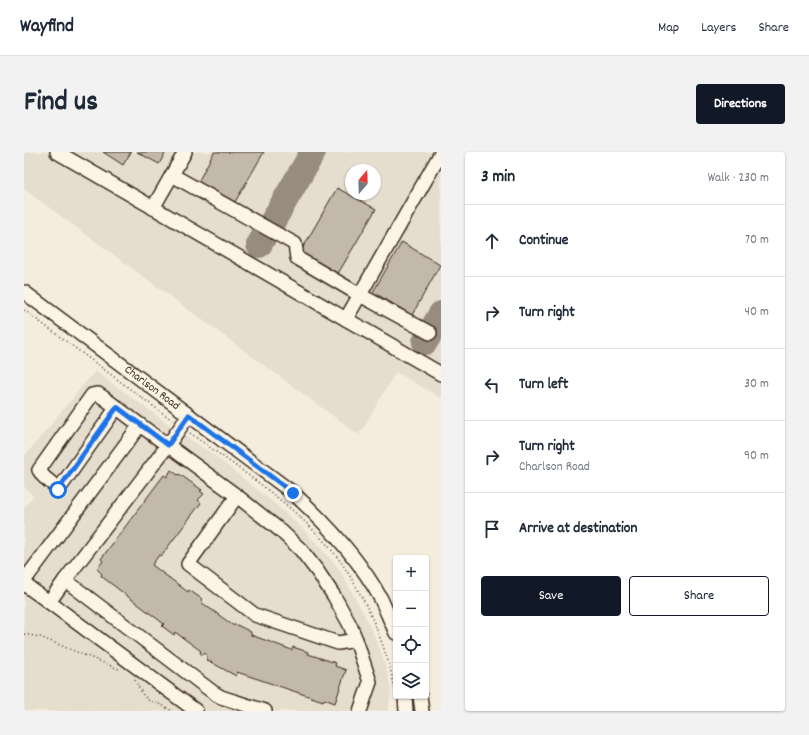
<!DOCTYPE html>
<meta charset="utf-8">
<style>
:root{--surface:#fff;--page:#f2f2f3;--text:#1f2937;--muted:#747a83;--line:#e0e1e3;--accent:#111827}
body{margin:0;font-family:Dekko,sans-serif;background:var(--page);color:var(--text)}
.controls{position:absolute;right:12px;bottom:12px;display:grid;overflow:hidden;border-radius:4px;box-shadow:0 1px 3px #0004}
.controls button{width:36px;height:36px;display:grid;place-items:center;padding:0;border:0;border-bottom:1px solid var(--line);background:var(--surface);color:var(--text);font:20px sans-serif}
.compass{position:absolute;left:321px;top:12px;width:36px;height:36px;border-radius:50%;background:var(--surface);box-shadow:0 1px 3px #0004;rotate:19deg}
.stop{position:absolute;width:12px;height:12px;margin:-9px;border:3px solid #1a73e8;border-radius:50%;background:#fff}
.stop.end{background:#1a73e8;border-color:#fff;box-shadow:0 1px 4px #0008}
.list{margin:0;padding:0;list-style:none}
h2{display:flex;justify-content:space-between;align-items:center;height:52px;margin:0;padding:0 16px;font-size:17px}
h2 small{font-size:13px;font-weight:400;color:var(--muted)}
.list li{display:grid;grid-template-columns:26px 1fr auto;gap:12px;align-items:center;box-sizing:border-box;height:72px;padding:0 16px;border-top:1px solid var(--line)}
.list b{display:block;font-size:15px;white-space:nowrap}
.list p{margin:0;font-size:13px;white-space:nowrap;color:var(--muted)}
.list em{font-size:13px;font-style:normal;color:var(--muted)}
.actions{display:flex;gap:8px;padding:12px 16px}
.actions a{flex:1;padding:9px 0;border:1px solid var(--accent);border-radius:4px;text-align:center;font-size:14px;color:var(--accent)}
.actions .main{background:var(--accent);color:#fff}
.icon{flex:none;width:22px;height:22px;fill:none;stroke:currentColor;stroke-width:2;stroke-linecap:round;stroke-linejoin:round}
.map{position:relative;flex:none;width:417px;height:559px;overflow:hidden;border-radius:4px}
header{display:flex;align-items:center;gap:24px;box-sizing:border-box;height:56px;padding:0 20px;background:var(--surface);border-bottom:1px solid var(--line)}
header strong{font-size:19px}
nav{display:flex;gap:22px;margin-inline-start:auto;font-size:14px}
.intro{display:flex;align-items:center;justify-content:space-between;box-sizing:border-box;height:96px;padding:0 24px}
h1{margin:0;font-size:28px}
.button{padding:10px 18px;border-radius:4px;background:var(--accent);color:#fff;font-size:14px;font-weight:700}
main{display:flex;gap:24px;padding:0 24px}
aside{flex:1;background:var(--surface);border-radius:4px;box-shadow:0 1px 3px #0004}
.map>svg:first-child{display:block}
.built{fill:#e5ddce;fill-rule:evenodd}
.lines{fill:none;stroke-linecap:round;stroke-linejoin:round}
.taxiway{stroke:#988c7e;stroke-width:26}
.building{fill:#c3b9aa;stroke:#3b2a1e}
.minor-casing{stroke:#3b2a1e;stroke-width:16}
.path{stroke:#3b2a1e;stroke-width:1.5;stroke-dasharray:1 3;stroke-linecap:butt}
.minor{stroke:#fcf5e5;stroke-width:13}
.route{stroke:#1a73e8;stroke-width:5}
.labels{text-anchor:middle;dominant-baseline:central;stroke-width:3;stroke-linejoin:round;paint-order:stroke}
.street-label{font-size:12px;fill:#3b2a1e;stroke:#fcf5e5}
</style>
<header>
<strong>Wayfind</strong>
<nav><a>Map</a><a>Layers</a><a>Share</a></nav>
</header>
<div class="intro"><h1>Find us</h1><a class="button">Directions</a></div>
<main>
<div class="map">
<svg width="417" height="559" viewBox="0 0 417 559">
<rect width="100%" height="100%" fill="#f4eddd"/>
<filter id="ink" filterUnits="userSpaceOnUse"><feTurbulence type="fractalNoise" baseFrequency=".025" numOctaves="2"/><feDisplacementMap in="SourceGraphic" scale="8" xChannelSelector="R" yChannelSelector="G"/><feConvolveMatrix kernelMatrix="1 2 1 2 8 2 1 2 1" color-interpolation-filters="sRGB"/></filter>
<g filter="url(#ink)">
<path class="built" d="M0,0h417v246l-45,-26 -37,63 -335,-246zM327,18h24v24h-24z
M71,219l90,65 30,20 60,48 27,24 15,16 22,25 26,47 15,33 9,30 2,14 -3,18h-364v-203l9,-12 -9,-10v-29z"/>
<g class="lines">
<path class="taxiway" d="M235,93l54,-93
M401,190l16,-28"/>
</g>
<path class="building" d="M79,0h28l-8,13z
M113,0h29l-7,12z
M190,0h50l-29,50 -37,-20z
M313,36l39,21 -40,68 -39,-19z
M378,90l38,23 -28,50 -39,-23z
M147,318l7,5 1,-1 23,16 -2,1 4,3 -6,6 3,3 -40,53 -2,-1 -7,10 36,27 1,-2 13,9 -1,3 33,24 1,-2 16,8v3l41,15 1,-3 15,5v2l28,9 -1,3 11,4 -11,33 -11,-4 -1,2 -86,-29 -1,4 -29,-16 1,-3 -4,-4 -1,2 -3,-2 1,-2 -26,-19 -1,3 -12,-9 2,-2 -63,-48 1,-2 -5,-5 6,-8 -2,-2 63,-84 3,2z"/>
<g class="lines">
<g class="minor-casing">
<g id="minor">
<path d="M33,0l384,222"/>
<path d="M148,23l123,69 2,14 63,37 70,38"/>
<path d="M129,56l32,-56"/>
<path id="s1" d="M0,140l269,201c34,31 66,65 88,106 5,11 10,23 15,34"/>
<path d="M322,167l95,-166"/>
<path d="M116,273l97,71 44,35 20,19 17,22 16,24 16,29 6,15 14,42 -10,29"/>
<path d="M213,344l-49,68 67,51 83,28 18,-3"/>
<path d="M41,428l103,-135 21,-30"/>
<path d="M0,429l116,-156 -36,-27 -6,-4 -6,1 -53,75 5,7 15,12 58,-82"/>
<path d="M0,432l25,18"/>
<path d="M381,544l1,15"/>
<path d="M396,544l2,15"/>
<path d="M172,559l-147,-109 16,-22 149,113 7,4 44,14"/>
</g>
</g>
<path class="path" d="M0,158l148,110
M166,281c38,28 78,54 113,87 13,12 30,30 40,45 24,36 44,83 52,125
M0,482l16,3 81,33
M111,528l8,15 5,5 14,5 10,6"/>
<use href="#minor" class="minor"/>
</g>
</g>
<g class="lines" filter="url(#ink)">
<path class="route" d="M34,338l59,-83 51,38 21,-30 104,78"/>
</g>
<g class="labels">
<g class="street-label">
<text stroke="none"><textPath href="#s1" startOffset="160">Charlson Road</textPath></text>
</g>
</g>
</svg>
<div class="controls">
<button>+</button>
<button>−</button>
<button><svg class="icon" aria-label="locate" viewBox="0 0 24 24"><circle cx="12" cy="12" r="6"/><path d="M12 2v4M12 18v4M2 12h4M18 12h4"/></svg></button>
<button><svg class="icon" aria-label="layers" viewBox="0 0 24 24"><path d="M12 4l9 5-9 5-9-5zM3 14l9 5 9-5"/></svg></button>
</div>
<svg class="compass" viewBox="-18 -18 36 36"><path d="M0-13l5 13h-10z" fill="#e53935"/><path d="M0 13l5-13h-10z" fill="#747a83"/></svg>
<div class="stop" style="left:34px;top:338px"></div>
<div class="stop end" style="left:269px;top:341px"></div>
</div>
<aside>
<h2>3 min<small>Walk · 230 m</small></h2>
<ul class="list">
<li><svg class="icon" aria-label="ahead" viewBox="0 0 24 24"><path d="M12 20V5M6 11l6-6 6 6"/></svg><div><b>Continue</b></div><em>70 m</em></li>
<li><svg class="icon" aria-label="right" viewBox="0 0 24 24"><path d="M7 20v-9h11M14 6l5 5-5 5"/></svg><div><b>Turn right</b></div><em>40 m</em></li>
<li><svg class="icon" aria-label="left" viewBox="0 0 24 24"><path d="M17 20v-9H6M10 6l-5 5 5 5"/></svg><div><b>Turn left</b></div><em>30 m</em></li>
<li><svg class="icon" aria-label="right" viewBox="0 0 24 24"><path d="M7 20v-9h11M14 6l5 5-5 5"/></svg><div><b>Turn right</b><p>Charlson Road</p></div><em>90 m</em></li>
<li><svg class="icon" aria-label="arrive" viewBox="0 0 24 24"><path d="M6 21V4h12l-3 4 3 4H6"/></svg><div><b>Arrive at destination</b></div></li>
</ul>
<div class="actions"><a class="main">Save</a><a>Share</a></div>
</aside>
</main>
